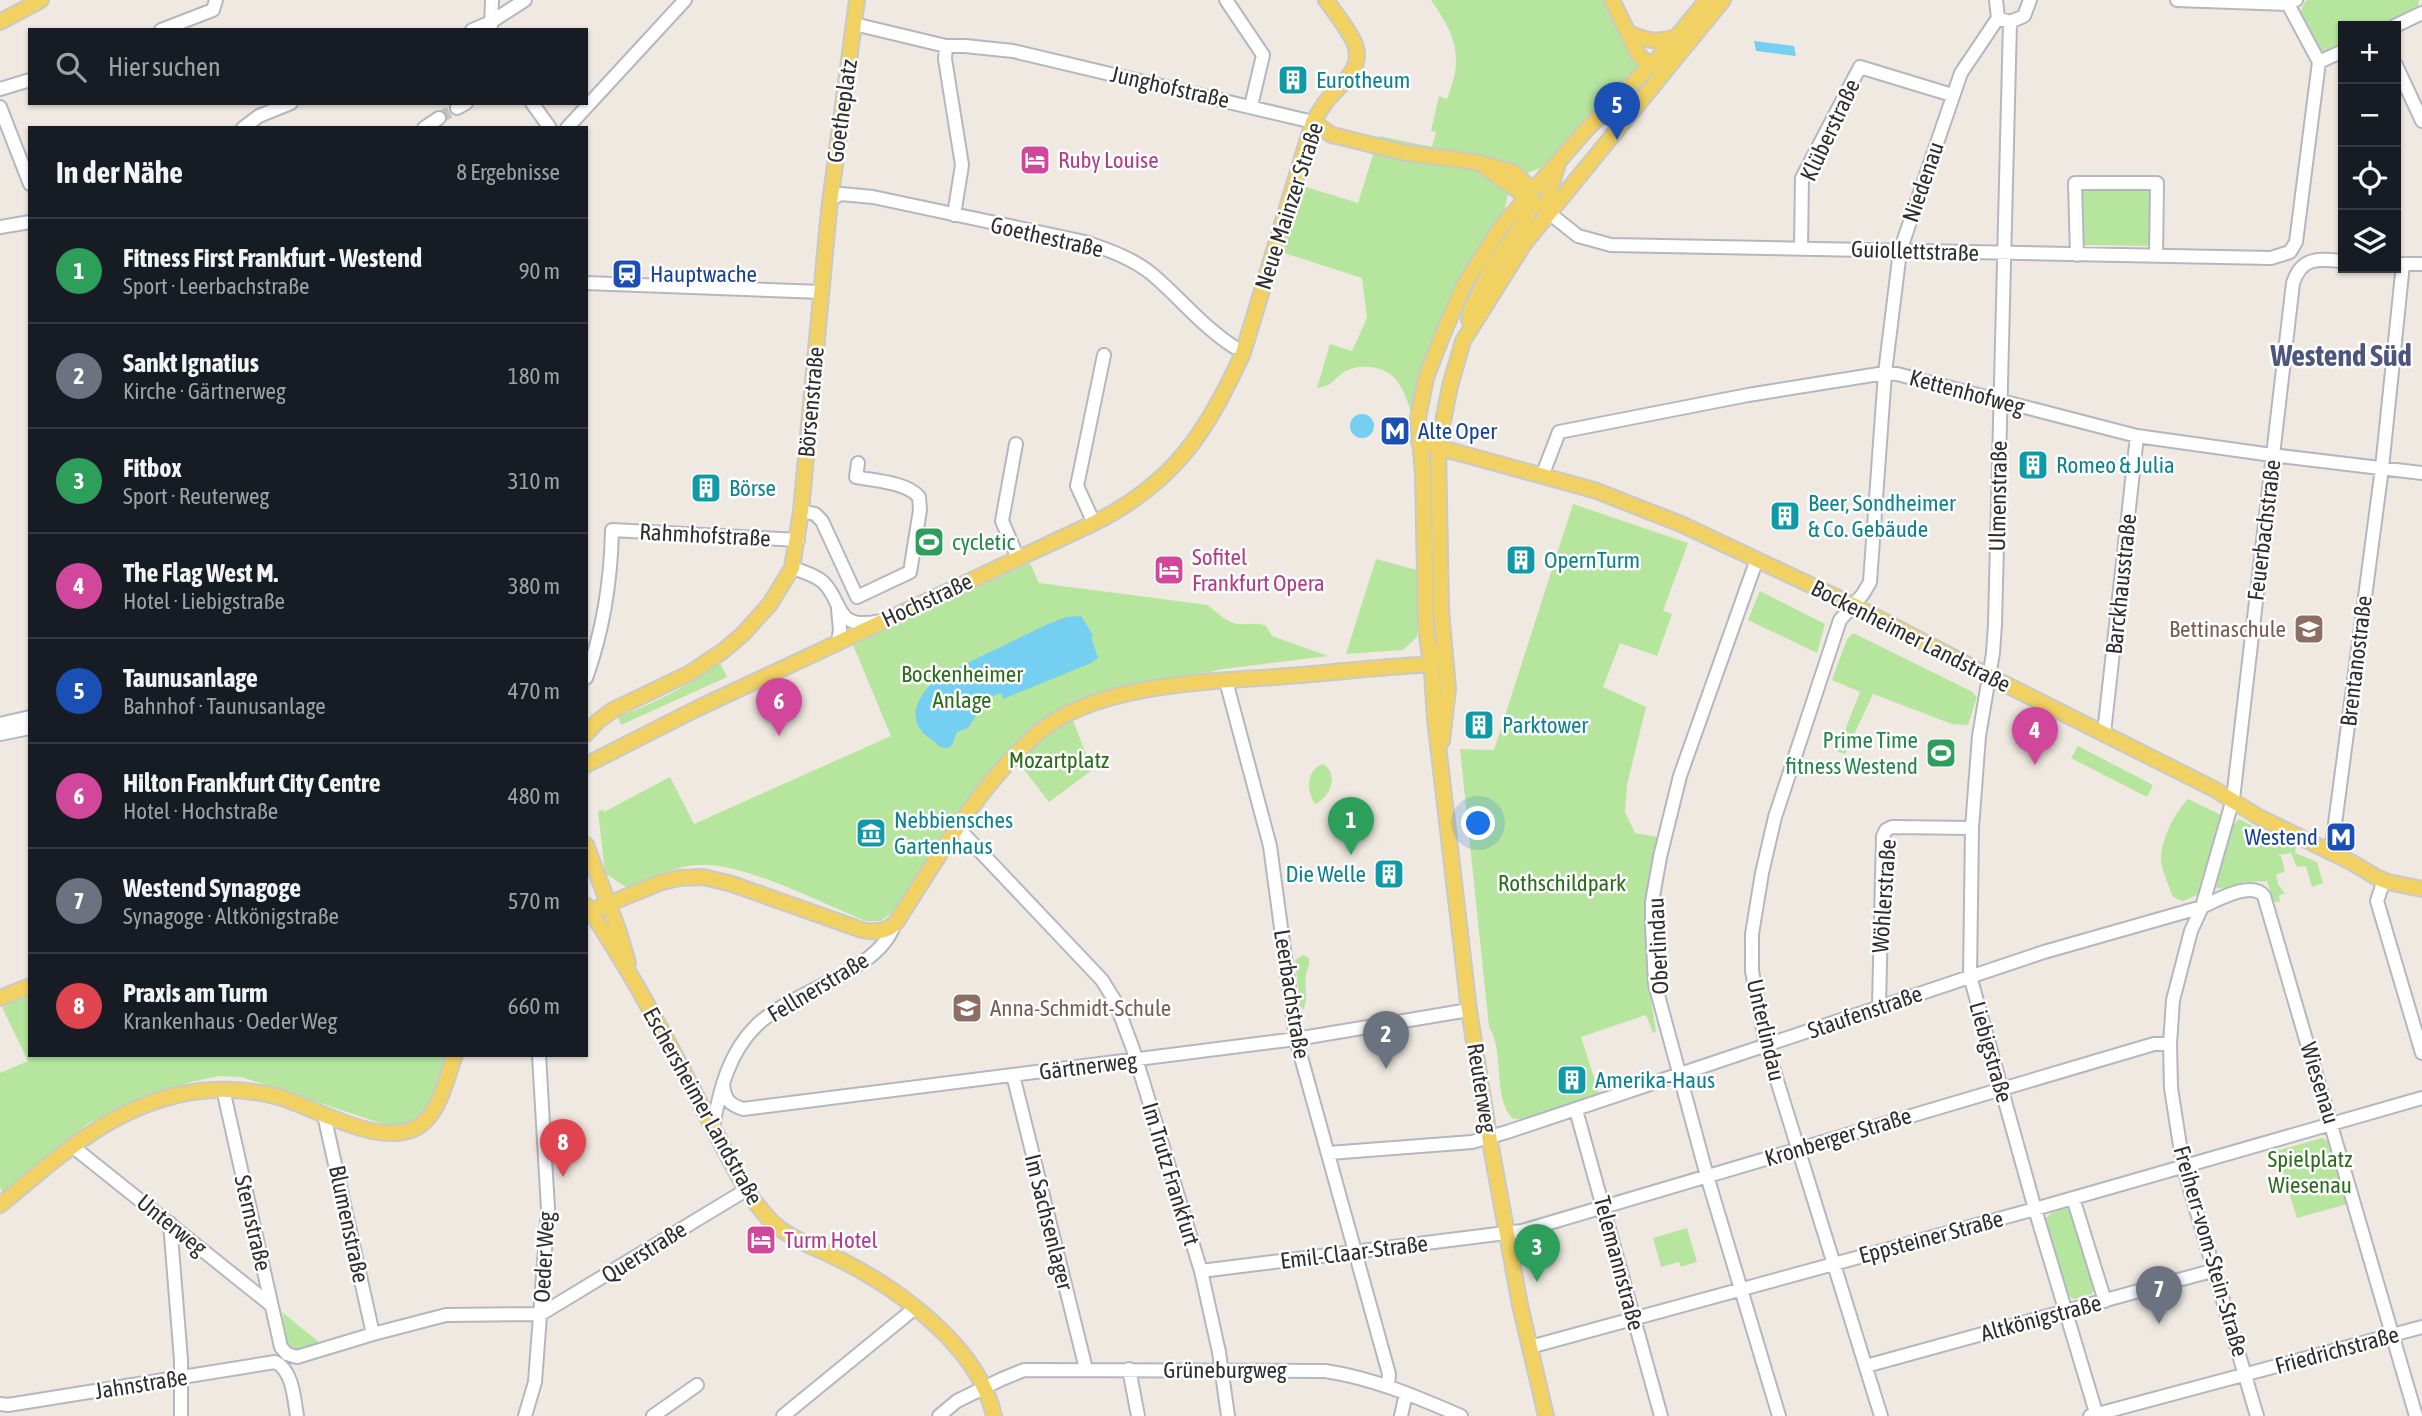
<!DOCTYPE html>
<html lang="de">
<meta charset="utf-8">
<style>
:root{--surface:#171b24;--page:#242831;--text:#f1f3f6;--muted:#9ea1a6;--line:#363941;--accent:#0b8043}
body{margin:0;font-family:"Asap Condensed",sans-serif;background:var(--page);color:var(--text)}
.controls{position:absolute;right:21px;top:21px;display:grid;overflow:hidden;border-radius:0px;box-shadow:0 2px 5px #0004}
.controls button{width:63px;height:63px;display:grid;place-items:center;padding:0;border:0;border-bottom:2px solid var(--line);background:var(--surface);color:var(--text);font:35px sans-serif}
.you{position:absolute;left:1479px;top:824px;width:24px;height:24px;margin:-18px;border:5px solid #fff;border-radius:50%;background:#1a73e8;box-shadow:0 0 0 10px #1a73e833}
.badge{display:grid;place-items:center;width:46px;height:46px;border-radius:50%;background:var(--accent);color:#fff;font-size:23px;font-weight:700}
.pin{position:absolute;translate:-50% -58px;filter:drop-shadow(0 2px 4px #0008)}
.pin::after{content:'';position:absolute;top:37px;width:24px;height:21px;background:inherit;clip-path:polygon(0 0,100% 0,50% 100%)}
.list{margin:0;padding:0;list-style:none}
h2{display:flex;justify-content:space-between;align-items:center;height:91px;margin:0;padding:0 28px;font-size:30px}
h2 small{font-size:23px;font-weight:400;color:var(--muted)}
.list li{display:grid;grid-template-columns:46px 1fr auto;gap:21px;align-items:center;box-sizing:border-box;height:105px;padding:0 28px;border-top:2px solid var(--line)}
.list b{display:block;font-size:26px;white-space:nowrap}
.list p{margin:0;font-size:23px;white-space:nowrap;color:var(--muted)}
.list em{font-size:23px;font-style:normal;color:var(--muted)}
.icon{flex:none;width:38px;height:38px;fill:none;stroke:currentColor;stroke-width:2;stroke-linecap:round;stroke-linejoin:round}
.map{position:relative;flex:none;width:2422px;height:1416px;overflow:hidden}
.search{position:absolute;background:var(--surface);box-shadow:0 2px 5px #0004;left:28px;top:28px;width:560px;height:77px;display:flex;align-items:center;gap:18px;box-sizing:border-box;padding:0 24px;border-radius:0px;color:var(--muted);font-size:26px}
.panel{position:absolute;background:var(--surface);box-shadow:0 2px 5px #0004;left:28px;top:126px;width:560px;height:931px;border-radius:0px}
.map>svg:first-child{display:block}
.green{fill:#b6e59e}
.water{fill:#75cff0}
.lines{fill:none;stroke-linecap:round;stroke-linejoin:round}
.minor-tunnel{stroke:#c8c4bd;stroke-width:12;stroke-dasharray:12 6;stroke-linecap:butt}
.minor-casing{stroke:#b4b7c1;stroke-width:16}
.major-casing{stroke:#c9c9c9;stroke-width:18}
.minor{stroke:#fff;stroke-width:12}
.major{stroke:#f2d163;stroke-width:14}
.labels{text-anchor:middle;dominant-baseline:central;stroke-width:5;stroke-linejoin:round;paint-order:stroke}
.culture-label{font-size:23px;fill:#0d838f;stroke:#fff;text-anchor:start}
.street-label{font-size:23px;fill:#2e2e2e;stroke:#fff}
.hotel-label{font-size:23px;fill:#b23c85;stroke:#fff;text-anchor:start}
.transit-label{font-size:23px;fill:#164399;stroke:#fff;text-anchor:start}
.leisure-label{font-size:23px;fill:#27864d;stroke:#fff;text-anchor:start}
.education-label{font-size:23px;fill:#785e54;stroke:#fff;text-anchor:end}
.park-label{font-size:23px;fill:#2c6e1b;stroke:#fff}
.district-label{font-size:30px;font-weight:bold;fill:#4d5680;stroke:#fff}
</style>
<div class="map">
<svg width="2422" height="1416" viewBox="0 0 2422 1416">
<rect width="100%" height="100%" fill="#efe9e1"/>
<path class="green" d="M1431,0h174l33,67 -79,93 -48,20 -10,47 -37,58 -51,132c-9,-24 -13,-47 -43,-50 -9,-1 -18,0 -26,5 -12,8 -11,14 -27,16l13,-44 22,7 15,-33 -5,-40 -84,-27 18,-67 62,19 21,-67 53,11 4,-15 -5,-1 8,-35 8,3c17,-42 9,-63 -16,-99z
M2307,0h112c-3,29 -54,26 -76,26v20l-16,6 -9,-3c-8,-14 -26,-35 -11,-49z
M2082,187h69l-1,59 -68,-1z
M1573,504l115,39 -25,68 9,3 -15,42 -37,-13 -17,44 43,20 -19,78 -2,27 10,21 22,4 -10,72 2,77 7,46 -3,1 -7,-18 -65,22 18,56 -75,26h-11c-21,-21 -8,-67 -24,-92l-29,-278 34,1z
M1376,559l41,11v67l-14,13 -57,4z
M1030,563l9,20 169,22c9,8 18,17 30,19 10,1 18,-2 28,2l6,10 56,20 -104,13 -95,19 -92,41 -82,96 -63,88 -12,8h-14c-43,-17 -111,-53 -157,-56 -28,-2 -56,12 -82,23l-22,-15 -7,-61 5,-3 1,3 66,-35 24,47 197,-88 -38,-91z
M1760,591l65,33 -8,29 -69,-33z
M1853,633l118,58 6,6 -9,28 -16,-1 -79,-30 -28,60 -8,-3 23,-59 -28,-12 15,-41z
M720,663l7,14 -106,48 -3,-8c37,-14 70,-31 102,-54z
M1072,718l20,52 -43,32 -30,-39 23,-25z
M2078,746l75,39 -6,12 -76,-39z
M1323,764c17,10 7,34 -8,40 -9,-13 -9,-34 8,-40z
M2188,799l35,17 -24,78 -16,7 -10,-4c-4,-11 -11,-26 -12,-37 0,-21 13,-46 27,-61z
M2239,819l14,7 -4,9 18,8 5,-10 24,12 -1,8 22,9 6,21 -11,4 -6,-21 -9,1 -6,-14 -14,2 4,1 4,15 -9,4 2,9 7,10 -6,1 1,7h-6l-7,-21 -22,1 -19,7 -9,-1 -2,-4 14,-54z
M1303,955l6,3c1,7 -2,10 -3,17 -2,14 3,22 -3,35l-3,-4 -5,-46z
M30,994v61h421l-27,60 -13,10 -19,2 -150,-50 -23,-1 -28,6 -54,18 -50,24 -84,70 -3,-7v-114l28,-12 -26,-54z
M2322,1138l7,4 18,62 -50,14 -21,-67z
M2066,1208l6,2 23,77 -3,7 -19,5 -5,-4 -22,-77 6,-5z
M1687,1228l10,34 -16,5 -2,-5 -18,5 -8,-29z
M282,1312l38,31 -23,6 -9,-4z"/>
<path class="water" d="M1754,41l40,5 2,10 -40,-5z
M1350 426a12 12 0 1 1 24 0a12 12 0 1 1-24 0Z
M1081,616l12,19 -2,2 7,21 -7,5 -88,36 -2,-6 -22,8 2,7 -13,20 -11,4 -5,13 -4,3c-8,0 -9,-2 -14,-7 -5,-3 -10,-6 -13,-11 -15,-18 4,-41 17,-53l110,-53 18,-7z"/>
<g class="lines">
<path class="minor-tunnel" d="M439,118l18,-10"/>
<g class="minor-casing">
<path id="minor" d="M1226,0l37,55 -12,51
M1996,0l2,18 12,4 14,-6 6,-16
M2177,0l111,4 8,-4
M2288,4l31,58
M2010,22l-15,602 -2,29 -14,83 -7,92 -2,148 65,233 62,207
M854,24l92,22h19l48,5 300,71
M491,26l1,-26
M2395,26l27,-13
M161,30l52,-20 3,-10
M472,30l19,-8 34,-22
M946,46l-1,13 17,106 -8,50
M2319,62l24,-11
M2396,65l26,56
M0,89l30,-9
M532,103l18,25
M0,107l30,77
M457,108l9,-5
M243,128l16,-12 32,-13
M424,128l15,-10
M567,128l118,-128
M831,199l10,-5 32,3 212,45c24,8 49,17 68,33 28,24 50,52 81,72
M1549,213l29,23 33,9 660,13 19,-6 6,-10 23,-180
M0,227l30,-5
M1801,248l1,-70 58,-111 92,28
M2077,255l-2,-72h82l-1,73
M2396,264h26
M586,283l235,9
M1016,444l-14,77 16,37
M1542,476l17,-44 189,-37 137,-22 12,1 240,62 135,19 150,18
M801,511l14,3 7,7 35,76 53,-25 10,-62 -1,-13c-13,-15 -44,-16 -63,-20l2,-14
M1094,523l-17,-37 27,-131
M1757,559l-77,217 -20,81 -8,45v24l3,58 52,192 72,240
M792,568c10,3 23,7 31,14 21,20 10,49 57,39
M838,642l2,-12 -2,-21
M586,678c17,-47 25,-97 26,-148l186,10
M1226,681l44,165 26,193 93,335 -1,12
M0,724l30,-7
M2104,733l33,-297
M0,734l30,-6
M958,828l144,152 13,21 18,48 68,222 18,81 9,64
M2329,852l4,-13 49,-371 21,-204
M2384,880l-7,21 45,152
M1879,1006l4,-170 3,-6 6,-3 80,1
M1013,1075l73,294
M723,1083c1,15 5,21 20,26l553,-70 173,-29
M223,1089l58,258 6,7 10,3 76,-23 73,-19 95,-1 205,-124
M1576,1110l85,306
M324,1115l49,219
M713,1126c7,-37 16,-74 44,-101 35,-34 122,-53 137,-100
M72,1146l199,159
M1329,1153l143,-11 35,-10 537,-180 158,-45c15,-7 50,-27 62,-11l152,520
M2073,1198l32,103
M170,1223l11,137v56
M1201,1271l321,-40 632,-187h16
M1530,1347l505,-138 387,-111
M1866,1366l349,-96
M1129,1369l9,47
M0,1404l8,1 267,-43c18,8 19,37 22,54
M525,1416l10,-34 13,-173 -9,-154
M653,1416l44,-31
M783,1416l132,-108
M939,1416l18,-15 45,-22 22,-9 301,1c48,7 92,26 136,45
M1401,1416l5,-23
M1881,1416l-115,-371 -14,-74v-37l10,-61 13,-56 65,-197 23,-26 7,-12 15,-209 15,-122 61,-178 37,-55
M2090,1416l332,-89
M2257,1416l-74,-251 -12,-77 -1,-44 3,-44 18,-69 11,-24 31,-108 60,-516c9,-27 26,-24 50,-22"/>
</g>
<g class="major-casing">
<path id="major" d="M1612,0l26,54 11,12
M0,22l41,-22
M1627,32c18,9 30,11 49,5
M1313,122l19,13 74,18 70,9 37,10 13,12 4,15 -3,19 -34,48 -22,44 -2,10
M1485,167l64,46
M1549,213v-20l9,-29
M1419,442l175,48 87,34 172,81 136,71 225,113 43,27 94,46 25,15 12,5 34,7
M586,734l12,-13 15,-11 77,-37 33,-22 20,-17 27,-30 22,-36 9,-57 28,-301 28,-210
M1442,741l6,-52 -7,-79 -3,-163 12,-61 13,-45 61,-97 199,-244
M586,765l110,-56 398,-186c81,-41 112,-90 149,-170l70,-231c5,-8 10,-17 16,-24 14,-16 36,-31 25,-56 -7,-15 -19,-29 -28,-42
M586,845l33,87 9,31
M586,905c48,70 87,146 126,221 18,33 32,67 58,94 19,19 45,27 69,39 60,30 140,88 155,157
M586,913l76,-31 17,-4 24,-1 29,7 130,46c14,3 27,2 36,-10 41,-65 82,-136 140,-187 60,-51 175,-51 250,-57 44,-3 89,-9 133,-11l10,-2 12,-15
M0,998l30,-12
M0,1205c61,-50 117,-104 200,-114 27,-3 53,-1 79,6 38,11 110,57 145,25 17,-15 23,-46 31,-67
M1546,1416l-26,-111 -31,-169 -20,-126 -34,-291 -3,-47 -6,-44 -3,-154 -5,-56 8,-40 15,-39 23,-54 37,-58 85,-97 77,-77 44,-53"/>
</g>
<use href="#minor" class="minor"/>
<use href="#major" class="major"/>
</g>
<defs>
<g id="building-square" transform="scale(1.575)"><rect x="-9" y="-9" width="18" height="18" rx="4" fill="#0f9aa8" stroke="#fff"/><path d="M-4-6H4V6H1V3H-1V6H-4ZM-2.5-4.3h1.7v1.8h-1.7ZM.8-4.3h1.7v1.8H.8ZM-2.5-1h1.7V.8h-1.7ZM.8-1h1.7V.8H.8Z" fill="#fff"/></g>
<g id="hotel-square" transform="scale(1.575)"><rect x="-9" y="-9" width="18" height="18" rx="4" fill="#d1479c" stroke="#fff"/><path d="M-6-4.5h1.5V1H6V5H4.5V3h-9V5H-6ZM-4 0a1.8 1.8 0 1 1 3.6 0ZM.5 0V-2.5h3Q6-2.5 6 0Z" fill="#fff"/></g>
<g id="station-square" transform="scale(1.575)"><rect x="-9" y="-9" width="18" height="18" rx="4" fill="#1a4fb4" stroke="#fff"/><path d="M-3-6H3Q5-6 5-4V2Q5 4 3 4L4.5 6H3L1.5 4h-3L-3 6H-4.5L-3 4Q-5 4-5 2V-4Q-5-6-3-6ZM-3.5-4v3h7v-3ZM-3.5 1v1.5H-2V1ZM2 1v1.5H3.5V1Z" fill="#fff"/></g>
<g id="metro-square" transform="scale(1.575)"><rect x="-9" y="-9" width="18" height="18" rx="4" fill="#1a4fb4" stroke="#fff"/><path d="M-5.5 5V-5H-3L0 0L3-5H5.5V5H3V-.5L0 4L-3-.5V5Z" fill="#fff"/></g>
<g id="stadium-square" transform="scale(1.575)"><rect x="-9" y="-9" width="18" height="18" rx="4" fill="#2e9e5b" stroke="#fff"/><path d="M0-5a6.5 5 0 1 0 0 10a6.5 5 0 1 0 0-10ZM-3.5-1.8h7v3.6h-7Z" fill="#fff"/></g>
<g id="school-square" transform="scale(1.575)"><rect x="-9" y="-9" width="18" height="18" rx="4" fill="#8d6e63" stroke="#fff"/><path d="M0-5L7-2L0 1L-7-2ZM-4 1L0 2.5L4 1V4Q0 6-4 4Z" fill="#fff"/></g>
<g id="museum-square" transform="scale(1.575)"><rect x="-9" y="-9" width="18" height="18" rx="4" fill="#0f9aa8" stroke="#fff"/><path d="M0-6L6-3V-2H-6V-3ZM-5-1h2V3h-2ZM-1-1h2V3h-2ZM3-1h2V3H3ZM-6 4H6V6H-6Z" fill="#fff"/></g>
</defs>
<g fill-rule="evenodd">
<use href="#building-square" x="1293" y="80"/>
<use href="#hotel-square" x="1035" y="160"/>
<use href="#station-square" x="627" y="274"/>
<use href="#metro-square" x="1395" y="431"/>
<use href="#building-square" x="2033" y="465"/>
<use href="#building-square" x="706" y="488"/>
<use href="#building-square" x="1785" y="516"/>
<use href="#stadium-square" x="929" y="542"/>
<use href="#building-square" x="1521" y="560"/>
<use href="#hotel-square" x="1169" y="570"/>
<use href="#school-square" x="2309" y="629"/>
<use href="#building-square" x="1479" y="725"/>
<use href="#stadium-square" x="1941" y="753"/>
<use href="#museum-square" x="871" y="833"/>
<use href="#metro-square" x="2341" y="837"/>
<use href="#building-square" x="1389" y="874"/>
<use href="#school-square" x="967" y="1008"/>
<use href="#building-square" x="1572" y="1080"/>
<use href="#hotel-square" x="761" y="1240"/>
</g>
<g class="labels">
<g class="culture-label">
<text x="1316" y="80">Eurotheum</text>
<text x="2056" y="465">Romeo &amp; Julia</text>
<text x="729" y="488">Börse</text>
<text x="1808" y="503">Beer, Sondheimer<tspan x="1808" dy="26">&amp; Co. Gebäude</tspan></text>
<text x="1544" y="560">OpernTurm</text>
<text x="1502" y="725">Parktower</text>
<text x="894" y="820">Nebbiensches<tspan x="894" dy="26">Gartenhaus</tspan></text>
<text x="1366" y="874" text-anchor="end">Die Welle</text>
<text x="1595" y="1080">Amerika-Haus</text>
</g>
<g class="street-label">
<text transform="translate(1170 87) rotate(13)">Junghofstraße</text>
<text transform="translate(842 111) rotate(-82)">Goetheplatz</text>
<text transform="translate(1830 130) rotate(-65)">Klüberstraße</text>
<text transform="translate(1923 182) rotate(-71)">Niedenau</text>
<text transform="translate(1289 206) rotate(-72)">Neue Mainzer Straße</text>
<text transform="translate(1047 237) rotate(13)">Goethestraße</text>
<text transform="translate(1915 251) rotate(2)">Guiollettstraße</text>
<text transform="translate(1967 392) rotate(15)">Kettenhofweg</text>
<text transform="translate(811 402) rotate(-85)">Börsenstraße</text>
<text transform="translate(1998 496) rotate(-89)">Ulmenstraße</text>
<text transform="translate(2264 530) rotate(-83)">Feuerbachstraße</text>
<text transform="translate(705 535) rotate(3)">Rahmhofstraße</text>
<text transform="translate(2121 584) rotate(-84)">Barckhausstraße</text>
<text transform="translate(927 600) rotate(-25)">Hochstraße</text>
<text transform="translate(1911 636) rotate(27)">Bockenheimer Landstraße</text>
<text transform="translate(2356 661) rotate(-83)">Brentanostraße</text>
<text transform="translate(1884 896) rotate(-86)">Wöhlerstraße</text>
<text transform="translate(1658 946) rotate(-93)">Oberlindau</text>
<text transform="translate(818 987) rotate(-31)">Fellnerstraße</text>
<text transform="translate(1292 994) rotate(81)">Leerbachstraße</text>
<text transform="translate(1865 1012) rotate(-19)">Staufenstraße</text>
<text transform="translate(1766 1030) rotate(77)">Unterlindau</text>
<text transform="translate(1991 1052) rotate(74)">Liebigstraße</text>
<text transform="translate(1088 1066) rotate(-7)">Gärtnerweg</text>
<text transform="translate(2320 1083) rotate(73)">Wiesenau</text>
<text transform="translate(1482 1088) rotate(81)">Reuterweg</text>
<text transform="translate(703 1106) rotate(61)">Eschersheimer Landstraße</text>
<text transform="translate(1838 1137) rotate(-17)">Kronberger Straße</text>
<text transform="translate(1171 1174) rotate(73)">Im Trutz Frankfurt</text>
<text transform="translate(1049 1222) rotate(76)">Im Sachsenlager</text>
<text transform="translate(253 1223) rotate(77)">Sternstraße</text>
<text transform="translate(349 1224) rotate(78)">Blumenstraße</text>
<text transform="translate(172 1225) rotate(39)">Unterweg</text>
<text transform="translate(1931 1237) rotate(-15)">Eppsteiner Straße</text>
<text transform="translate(2211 1251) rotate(74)">Freiherr-vom-Stein-Straße</text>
<text transform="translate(644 1252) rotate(-32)">Querstraße</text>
<text transform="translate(1354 1252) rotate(-7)">Emil-Claar-Straße</text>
<text transform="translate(544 1257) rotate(-87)">Oeder Weg</text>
<text transform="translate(1619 1263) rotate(75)">Telemannstraße</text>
<text transform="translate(2041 1318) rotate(-15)">Altkönigstraße</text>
<text transform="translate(2337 1350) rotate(-15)">Friedrichstraße</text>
<text x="1225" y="1370">Grüneburgweg</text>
<text transform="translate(141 1384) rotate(-9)">Jahnstraße</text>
</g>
<g class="hotel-label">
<text x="1058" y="160">Ruby Louise</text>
<text x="1192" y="557">Sofitel<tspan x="1192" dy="26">Frankfurt Opera</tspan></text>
<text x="784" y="1240">Turm Hotel</text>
</g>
<g class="transit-label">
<text x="650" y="274">Hauptwache</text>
<text x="1418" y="431">Alte Oper</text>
<text x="2318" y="837" text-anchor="end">Westend</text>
</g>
<g class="leisure-label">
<text x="952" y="542">cycletic</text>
<text x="1918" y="740" text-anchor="end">Prime Time<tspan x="1918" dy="26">fitness Westend</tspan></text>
</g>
<g class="education-label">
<text x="2286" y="629">Bettinaschule</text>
<text x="990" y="1008" text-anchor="start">Anna-Schmidt-Schule</text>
</g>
<g class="park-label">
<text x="962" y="674">Bockenheimer<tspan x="962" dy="26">Anlage</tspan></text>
<text x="1059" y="760">Mozartplatz</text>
<text x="1562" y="883">Rothschildpark</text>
<text x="2310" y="1159">Spielplatz<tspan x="2310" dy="26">Wiesenau</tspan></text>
</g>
<g class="district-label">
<text x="2341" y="355">Westend Süd</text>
</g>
</g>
</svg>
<div class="controls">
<button>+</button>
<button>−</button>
<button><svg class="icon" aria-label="locate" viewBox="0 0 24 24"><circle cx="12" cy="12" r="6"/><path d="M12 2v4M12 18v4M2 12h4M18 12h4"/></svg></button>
<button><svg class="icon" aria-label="layers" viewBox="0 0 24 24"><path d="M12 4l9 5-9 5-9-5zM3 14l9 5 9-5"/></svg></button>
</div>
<div class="you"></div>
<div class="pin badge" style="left:1351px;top:855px;background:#2e9e5b">1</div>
<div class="pin badge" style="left:1386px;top:1069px;background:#6b7280">2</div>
<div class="pin badge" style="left:1537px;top:1282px;background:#2e9e5b">3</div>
<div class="pin badge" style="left:2035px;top:765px;background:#d1479c">4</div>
<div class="pin badge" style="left:1617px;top:140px;background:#1a4fb4">5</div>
<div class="pin badge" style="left:779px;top:736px;background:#d1479c">6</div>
<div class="pin badge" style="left:2159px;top:1324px;background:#6b7280">7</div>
<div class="pin badge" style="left:563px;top:1177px;background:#e0444e">8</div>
<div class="search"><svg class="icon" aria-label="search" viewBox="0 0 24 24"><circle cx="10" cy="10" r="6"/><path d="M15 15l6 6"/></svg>Hier suchen</div>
<section class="panel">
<h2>In der Nähe<small>8 Ergebnisse</small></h2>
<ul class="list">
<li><span class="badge" style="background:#2e9e5b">1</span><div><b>Fitness First Frankfurt - Westend</b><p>Sport · Leerbachstraße</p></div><em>90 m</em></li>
<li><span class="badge" style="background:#6b7280">2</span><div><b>Sankt Ignatius</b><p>Kirche · Gärtnerweg</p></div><em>180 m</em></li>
<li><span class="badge" style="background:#2e9e5b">3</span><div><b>Fitbox</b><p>Sport · Reuterweg</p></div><em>310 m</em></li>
<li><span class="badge" style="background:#d1479c">4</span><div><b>The Flag West M.</b><p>Hotel · Liebigstraße</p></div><em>380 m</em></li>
<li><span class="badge" style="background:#1a4fb4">5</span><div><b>Taunusanlage</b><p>Bahnhof · Taunusanlage</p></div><em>470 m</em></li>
<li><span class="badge" style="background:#d1479c">6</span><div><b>Hilton Frankfurt City Centre</b><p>Hotel · Hochstraße</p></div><em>480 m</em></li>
<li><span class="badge" style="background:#6b7280">7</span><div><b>Westend Synagoge</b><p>Synagoge · Altkönigstraße</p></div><em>570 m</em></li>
<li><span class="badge" style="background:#e0444e">8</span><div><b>Praxis am Turm</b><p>Krankenhaus · Oeder Weg</p></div><em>660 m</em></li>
</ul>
</section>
</div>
